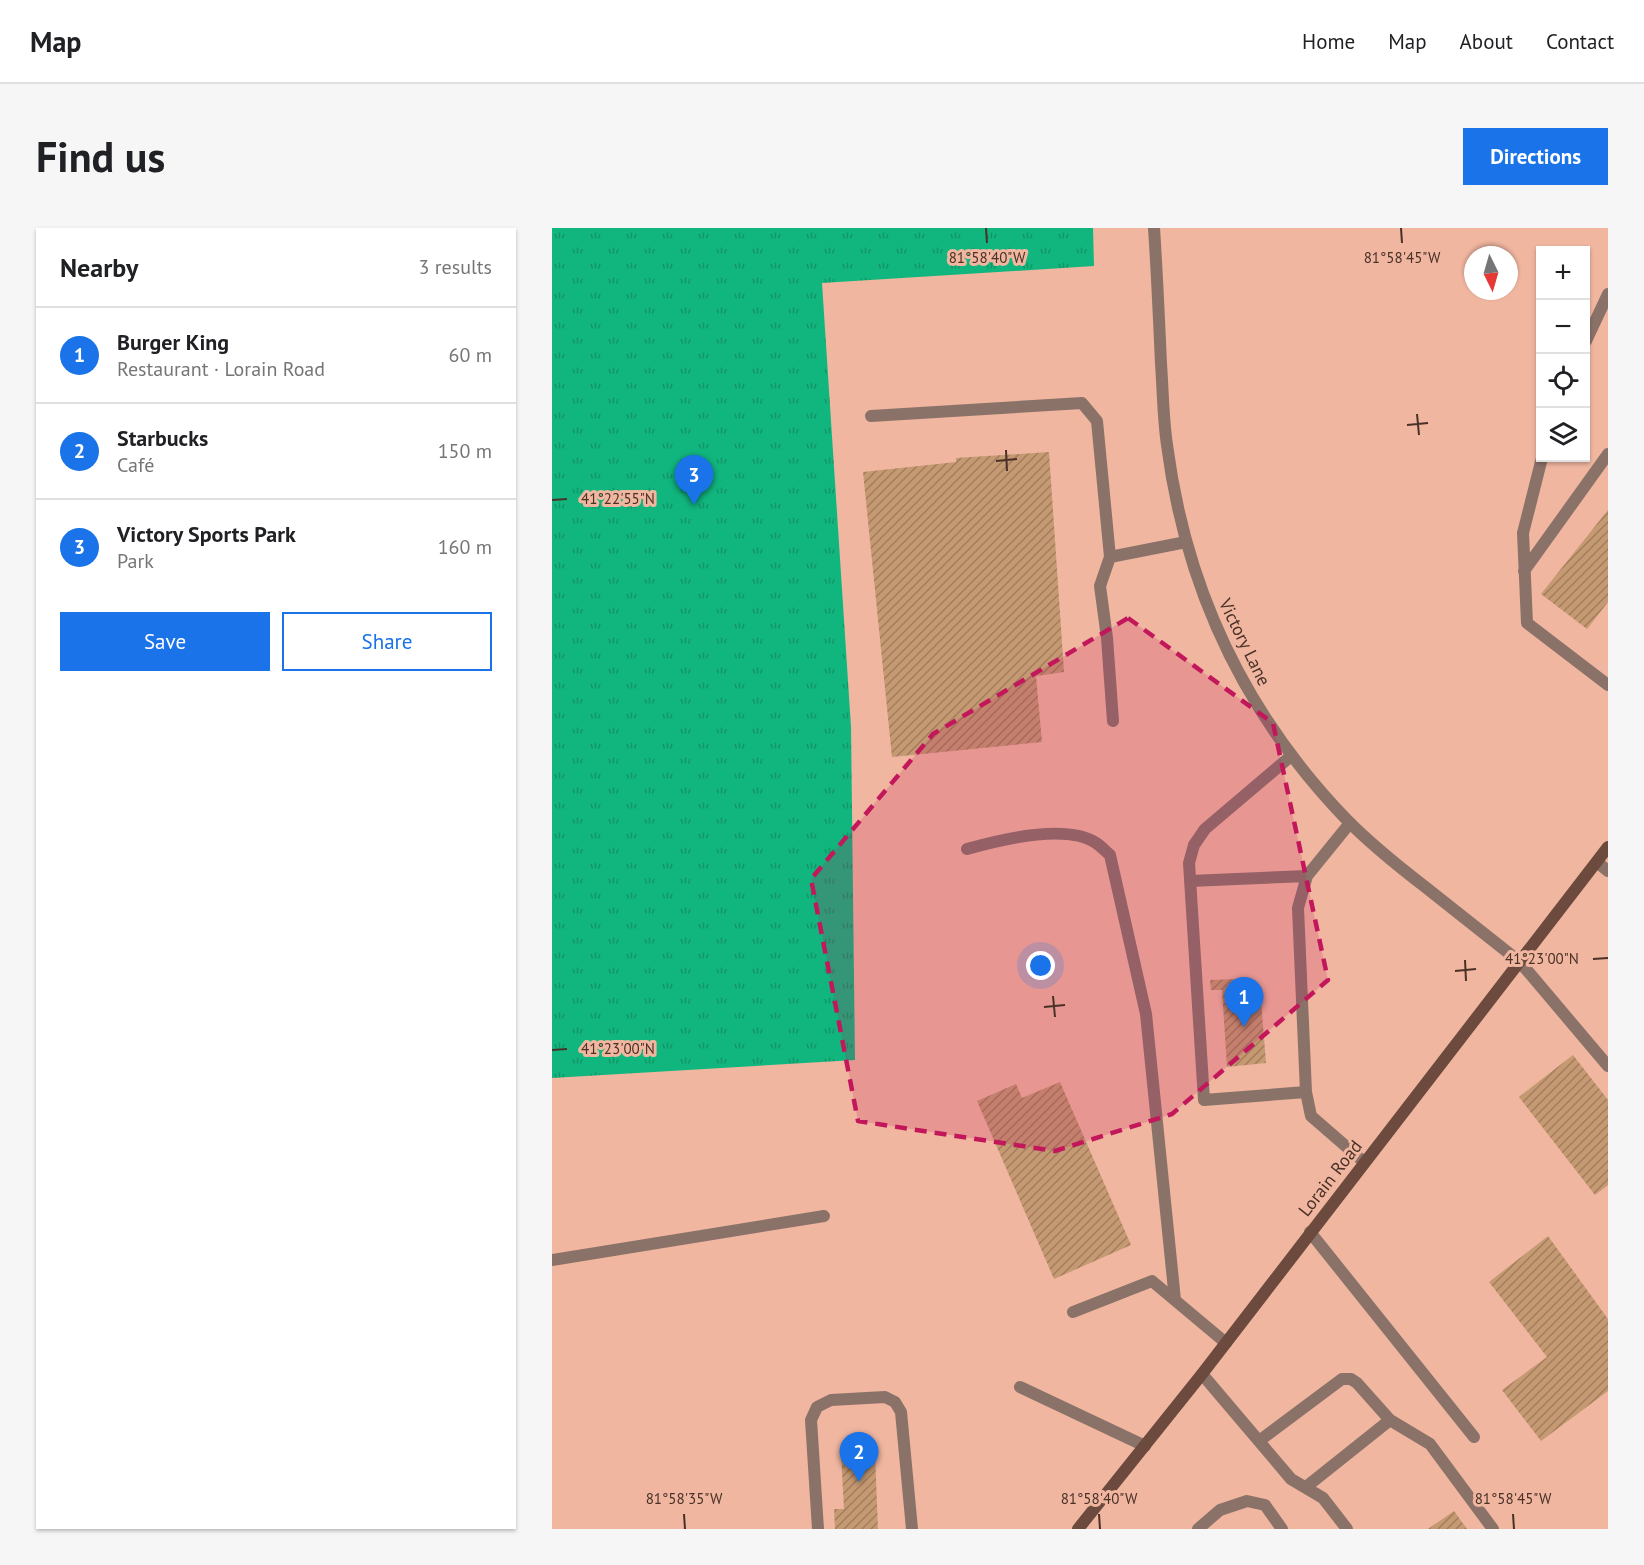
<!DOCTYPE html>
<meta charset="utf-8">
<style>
:root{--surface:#fff;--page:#f6f6f6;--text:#202124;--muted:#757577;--line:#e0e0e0;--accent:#1a73e8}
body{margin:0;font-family:"PT Sans",sans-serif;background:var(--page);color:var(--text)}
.controls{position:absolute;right:18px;top:18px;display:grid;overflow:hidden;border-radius:0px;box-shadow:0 2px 4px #0004}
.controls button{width:54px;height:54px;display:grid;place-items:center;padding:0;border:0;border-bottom:2px solid var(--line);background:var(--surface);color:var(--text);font:30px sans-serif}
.compass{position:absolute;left:912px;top:18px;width:54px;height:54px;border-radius:50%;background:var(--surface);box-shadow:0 2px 4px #0004;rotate:175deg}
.you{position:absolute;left:489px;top:738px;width:21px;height:21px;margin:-15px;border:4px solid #fff;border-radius:50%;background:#1a73e8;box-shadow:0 0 0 9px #1a73e833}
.badge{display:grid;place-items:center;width:39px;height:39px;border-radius:50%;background:var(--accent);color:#fff;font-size:20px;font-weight:700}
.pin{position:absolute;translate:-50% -50px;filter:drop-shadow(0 2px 3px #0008)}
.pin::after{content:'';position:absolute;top:32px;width:21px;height:18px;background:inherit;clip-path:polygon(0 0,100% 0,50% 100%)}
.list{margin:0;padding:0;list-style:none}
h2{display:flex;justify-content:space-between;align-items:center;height:78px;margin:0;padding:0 24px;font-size:26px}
h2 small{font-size:20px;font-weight:400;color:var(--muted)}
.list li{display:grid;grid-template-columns:39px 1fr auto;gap:18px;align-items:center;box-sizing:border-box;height:96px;padding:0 24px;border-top:2px solid var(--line)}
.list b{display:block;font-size:22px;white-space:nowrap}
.list p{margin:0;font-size:20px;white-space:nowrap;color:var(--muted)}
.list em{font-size:20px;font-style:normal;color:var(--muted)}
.actions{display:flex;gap:12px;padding:18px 24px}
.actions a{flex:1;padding:14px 0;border:2px solid var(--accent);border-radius:0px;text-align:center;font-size:21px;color:var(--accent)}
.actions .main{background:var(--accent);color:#fff}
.icon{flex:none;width:33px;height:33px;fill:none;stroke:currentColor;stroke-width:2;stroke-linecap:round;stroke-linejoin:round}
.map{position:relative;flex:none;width:1056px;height:1301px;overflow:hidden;border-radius:0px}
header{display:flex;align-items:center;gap:36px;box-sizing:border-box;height:84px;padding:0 30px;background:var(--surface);border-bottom:2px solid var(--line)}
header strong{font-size:28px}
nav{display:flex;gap:33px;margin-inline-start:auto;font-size:21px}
.intro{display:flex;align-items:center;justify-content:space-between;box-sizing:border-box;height:144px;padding:0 36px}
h1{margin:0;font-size:42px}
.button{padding:15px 27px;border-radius:0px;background:var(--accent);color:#fff;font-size:21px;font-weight:700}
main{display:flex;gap:36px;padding:0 36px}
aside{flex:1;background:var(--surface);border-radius:0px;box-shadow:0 2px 4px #0004}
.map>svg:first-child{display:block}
.park{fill:url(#park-tufts)}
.building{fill:url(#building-hatch)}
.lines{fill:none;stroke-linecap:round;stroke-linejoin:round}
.service{stroke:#8a7269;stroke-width:12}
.minor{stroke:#8a7269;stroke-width:12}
.secondary{stroke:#6c4a3d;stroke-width:12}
.marked{fill:#c2185b;fill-opacity:0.2;stroke:#c2185b;stroke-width:4.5;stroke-dasharray:12 8;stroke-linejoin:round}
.ticks{fill:none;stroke:#493128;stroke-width:2}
.labels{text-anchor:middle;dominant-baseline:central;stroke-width:6;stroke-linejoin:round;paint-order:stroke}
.street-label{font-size:18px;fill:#493128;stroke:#f0b6a0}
.ticks-label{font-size:15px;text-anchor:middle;fill:#493128;stroke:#f0b6a0;stroke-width:6;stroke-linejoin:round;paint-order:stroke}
</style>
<header>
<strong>Map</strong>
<nav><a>Home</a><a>Map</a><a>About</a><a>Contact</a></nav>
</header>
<div class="intro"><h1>Find us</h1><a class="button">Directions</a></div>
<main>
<aside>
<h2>Nearby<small>3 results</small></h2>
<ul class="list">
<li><span class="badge">1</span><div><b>Burger King</b><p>Restaurant · Lorain Road</p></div><em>60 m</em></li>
<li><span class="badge">2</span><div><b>Starbucks</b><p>Café</p></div><em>150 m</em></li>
<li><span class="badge">3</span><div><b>Victory Sports Park</b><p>Park</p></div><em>160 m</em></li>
</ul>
<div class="actions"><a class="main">Save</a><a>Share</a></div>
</aside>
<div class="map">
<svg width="1056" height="1301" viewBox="0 0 1056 1301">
<defs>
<pattern id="park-tufts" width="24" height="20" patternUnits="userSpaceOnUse" patternTransform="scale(1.5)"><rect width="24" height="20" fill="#11b67e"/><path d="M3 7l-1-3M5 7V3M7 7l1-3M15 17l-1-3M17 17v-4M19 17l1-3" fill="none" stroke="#129567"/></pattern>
<pattern id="building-hatch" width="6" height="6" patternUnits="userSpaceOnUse" patternTransform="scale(1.5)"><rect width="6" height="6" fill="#c59972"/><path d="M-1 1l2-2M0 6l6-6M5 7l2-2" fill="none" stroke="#a27d5e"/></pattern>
</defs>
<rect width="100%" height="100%" fill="#f0b6a0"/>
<path class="park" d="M0,0h541l1,38 -272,17 29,444 4,333 -303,18z"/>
<path class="building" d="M497,224l15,220 -28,4 6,66 -150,15 -29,-285 93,-10v-4z
M1056,282v92l-21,27 -46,-35z
M685,751l2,9h21l6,75 -39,4 -5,-77h-11l-1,-10z
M1021,827l35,45v85l-13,10 -76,-98z
M508,854l71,163 -77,34 -77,-178 39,-17 6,14z
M996,1008l60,83v72l-67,50 -39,-51 45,-33 -58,-75z
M323,1225l3,76h-43l-1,-20h10l-3,-55z
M902,1283l13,18h-39z"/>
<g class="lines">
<path class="service" d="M1034,113l22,-47
M319,188l211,-13 15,18 13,136 76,-15
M990,230l-19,75 4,90 81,62
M558,329l-10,29 7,52 6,83
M972,343l84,-117
M739,528l-86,73 -11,16 -5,18 15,237 102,-8
M798,595l-43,53 -9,32 8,184 5,24 53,46
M415,621c32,-9 99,-26 129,-6 5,3 9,8 14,12l36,159 29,286
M1045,634l11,9
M638,653l117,-5
M968,734l88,104
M758,1004l164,205
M0,1032l272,-44
M521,1084l79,-31 74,62
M650,1146l89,105 32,19 24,31
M468,1159l125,59
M838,1192l40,24 63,85
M707,1213l83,-62h9l6,4 33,37 -84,67
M266,1301l-7,-109 6,-13 14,-7 54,-3 10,5 6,10 11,117
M646,1301l22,-19 27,-9 18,4 17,24"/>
<path class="minor" d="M602,0c3,45 5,90 7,136 2,27 2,54 6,81 19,146 79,271 181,376 24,24 50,45 76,65 32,25 64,51 96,76"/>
<path class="secondary" d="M526,1301l124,-155 406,-527"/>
</g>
<path class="marked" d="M576,390l145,105 55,257 -156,134 -117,37 -197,-30 -47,-242 122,-145z"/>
<path class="ticks" d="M434,0l1,15M849,0l1,15M865,186l2,21M855,197l21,-2M454,222l1,21M444,233l21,-2M0,272l15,-1M1041,731l15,-1M913,732l1,21M903,743l21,-2M501,768l2,21M492,779l21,-2M0,822l15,-1M132,1286l1,15M547,1286l1,15M961,1286l1,15"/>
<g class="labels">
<g class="street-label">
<text transform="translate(693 414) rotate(64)">Victory Lane</text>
<text transform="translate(778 950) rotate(-52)">Lorain Road</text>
</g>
</g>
<g class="ticks-label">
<text x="435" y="35">81°58'40"W</text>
<text x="850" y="35">81°58'45"W</text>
<text x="66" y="276">41°22'55"N</text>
<text x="990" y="736">41°23'00"N</text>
<text x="66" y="826">41°23'00"N</text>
<text x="132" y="1276">81°58'35"W</text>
<text x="547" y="1276">81°58'40"W</text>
<text x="961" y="1276">81°58'45"W</text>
</g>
</svg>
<div class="controls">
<button>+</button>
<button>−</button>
<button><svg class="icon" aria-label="locate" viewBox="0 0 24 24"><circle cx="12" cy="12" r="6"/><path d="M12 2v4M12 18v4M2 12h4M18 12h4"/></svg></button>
<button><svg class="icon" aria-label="layers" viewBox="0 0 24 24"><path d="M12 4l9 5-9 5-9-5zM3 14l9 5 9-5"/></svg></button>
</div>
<svg class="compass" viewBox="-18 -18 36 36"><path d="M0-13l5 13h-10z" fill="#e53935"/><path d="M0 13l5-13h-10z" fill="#757577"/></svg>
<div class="you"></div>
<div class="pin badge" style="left:692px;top:799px">1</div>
<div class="pin badge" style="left:307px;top:1254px">2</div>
<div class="pin badge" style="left:142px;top:277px">3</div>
</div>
</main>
